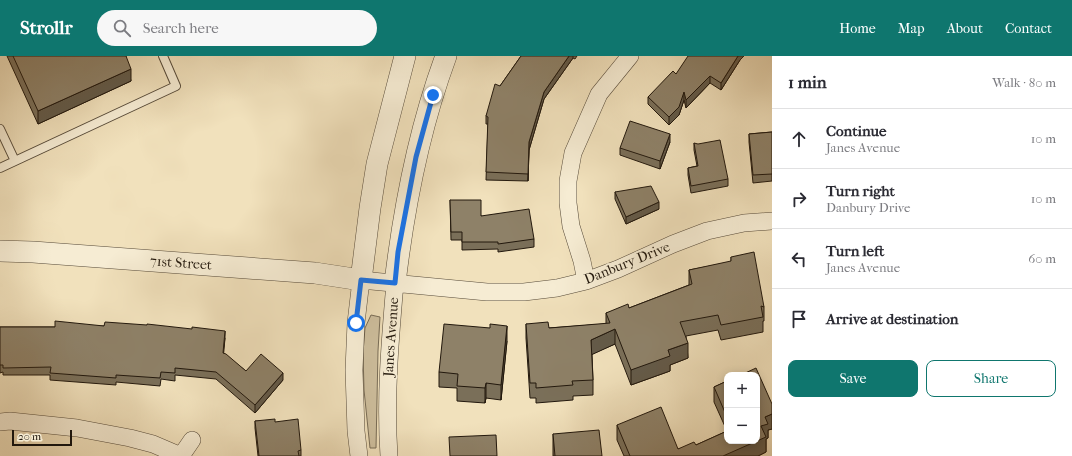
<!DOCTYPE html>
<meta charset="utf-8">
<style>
:root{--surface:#fff;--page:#f7f7f7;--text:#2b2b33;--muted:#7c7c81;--line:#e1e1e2;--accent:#0f766e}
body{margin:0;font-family:"IM FELL French Canon",serif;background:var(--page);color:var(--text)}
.controls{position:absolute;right:12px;bottom:12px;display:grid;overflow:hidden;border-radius:8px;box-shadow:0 2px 10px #0003}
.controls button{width:36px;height:36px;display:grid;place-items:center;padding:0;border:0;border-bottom:1px solid var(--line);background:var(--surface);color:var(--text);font:20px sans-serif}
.scale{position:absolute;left:12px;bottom:10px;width:60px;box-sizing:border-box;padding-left:4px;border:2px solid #22180d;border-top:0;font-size:11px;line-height:14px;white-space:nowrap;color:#22180d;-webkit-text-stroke:3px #f6ecd3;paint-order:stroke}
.stop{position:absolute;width:12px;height:12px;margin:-9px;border:3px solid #1a73e8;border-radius:50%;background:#fff}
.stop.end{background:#1a73e8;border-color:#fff;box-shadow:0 1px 4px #0008}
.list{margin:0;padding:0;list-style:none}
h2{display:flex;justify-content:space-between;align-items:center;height:52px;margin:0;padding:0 16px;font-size:17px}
h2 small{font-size:13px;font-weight:400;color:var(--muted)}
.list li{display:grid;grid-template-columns:26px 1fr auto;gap:12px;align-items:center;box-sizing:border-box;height:60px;padding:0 16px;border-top:1px solid var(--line)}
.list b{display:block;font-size:15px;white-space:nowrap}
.list p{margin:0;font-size:13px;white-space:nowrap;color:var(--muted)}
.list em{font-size:13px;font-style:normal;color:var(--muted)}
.actions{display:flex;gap:8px;padding:12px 16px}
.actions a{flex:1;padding:9px 0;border:1px solid var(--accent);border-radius:8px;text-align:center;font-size:14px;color:var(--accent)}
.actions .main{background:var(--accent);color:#fff}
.icon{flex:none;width:22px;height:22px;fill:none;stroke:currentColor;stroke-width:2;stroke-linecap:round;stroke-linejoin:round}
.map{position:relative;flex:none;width:772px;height:400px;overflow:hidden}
header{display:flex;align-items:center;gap:24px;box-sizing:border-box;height:56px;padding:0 20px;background:var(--accent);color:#fff}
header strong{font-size:19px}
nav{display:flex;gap:22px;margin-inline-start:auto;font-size:14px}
.search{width:280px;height:36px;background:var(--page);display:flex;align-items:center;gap:10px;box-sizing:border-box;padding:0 14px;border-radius:22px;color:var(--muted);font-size:15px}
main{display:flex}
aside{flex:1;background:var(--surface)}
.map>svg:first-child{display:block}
.grass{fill:#cebf9e;stroke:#786c56}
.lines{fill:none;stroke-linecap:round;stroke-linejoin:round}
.service-casing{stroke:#564a39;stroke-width:10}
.minor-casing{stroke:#564a39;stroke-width:18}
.tertiary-casing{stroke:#564a39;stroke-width:22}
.service{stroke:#f6ecd3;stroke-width:8}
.minor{stroke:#f6ecd3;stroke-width:17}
.tertiary{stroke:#f6ecd3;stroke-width:21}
.wall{fill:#7a6f59;stroke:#22180d}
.shaded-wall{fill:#635a49;stroke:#22180d}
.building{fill:#8e8168;stroke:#22180d}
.route{stroke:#1a73e8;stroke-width:5}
.labels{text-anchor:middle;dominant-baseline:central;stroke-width:3.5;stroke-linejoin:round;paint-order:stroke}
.street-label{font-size:14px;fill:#22180d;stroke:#f6ecd3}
</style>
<header>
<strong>Strollr</strong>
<div class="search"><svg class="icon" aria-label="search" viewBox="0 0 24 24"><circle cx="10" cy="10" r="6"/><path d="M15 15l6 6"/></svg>Search here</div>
<nav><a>Home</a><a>Map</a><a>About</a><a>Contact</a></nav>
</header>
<main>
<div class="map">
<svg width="772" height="400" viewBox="0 0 772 400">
<rect width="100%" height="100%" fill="#f1e1bc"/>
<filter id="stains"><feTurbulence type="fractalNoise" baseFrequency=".005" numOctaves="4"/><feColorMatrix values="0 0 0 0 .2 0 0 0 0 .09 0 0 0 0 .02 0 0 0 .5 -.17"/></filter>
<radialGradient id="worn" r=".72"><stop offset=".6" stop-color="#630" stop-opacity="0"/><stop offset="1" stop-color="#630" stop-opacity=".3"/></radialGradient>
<path class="grass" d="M371,259l9,2 -2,34 -2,97h-6l-6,-58 -1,-38 2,-24z"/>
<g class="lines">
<g class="service-casing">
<path id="service" d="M0,73l15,32
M0,112l176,-82 -13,-30"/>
</g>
<g class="minor-casing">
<path id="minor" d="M586,225l-4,-20 -11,-35 -3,-23v-22l5,-28 26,-59 31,-38
M0,366l10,-1 67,7 53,10 23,6 28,12 11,-16
M359,400l-3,-25 -2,-61 2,-47 5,-43 126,12h37l33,-4 29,-7 32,-12 55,-25 34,-13 37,-8 28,-2
M389,400c-4,-58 1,-115 6,-173"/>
</g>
<g class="tertiary-casing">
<path id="tertiary" d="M0,195l33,1 282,21 46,7 9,-72 7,-44 28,-108
M395,227c9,-77 24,-154 51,-227"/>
</g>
<use href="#service" class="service"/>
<use href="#minor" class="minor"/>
<use href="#tertiary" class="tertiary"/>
</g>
<path class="wall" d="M7,0h119l5,25 -93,43z
M521,0h56l-2,3 -2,-1 -29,41 -15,51 -1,31 -42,-1 2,-56h-2v-8l14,-30z
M740,4l-19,30 -11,-7 -24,25 -2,-8 -5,15 -10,10 -21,-21v-7l28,-23z
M772,76v49l-19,2 -4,-41v-8z
M670,86l-10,27 -40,-14v-7z
M694,87l34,36v7l-37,7 -3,-18v-7l9,-2 -3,-16z
M615,136l44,17 -33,15 -11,-25z
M450,144l31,16 53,23v8l-36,5v-3l-36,1v-10h-11z
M731,201l33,50v14h-1v11l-42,8 -3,-10 -32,6 2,22 -18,7v6l-39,14 -16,-41 -23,10 1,26v15l-20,1v4l-37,3v-5h-6l-4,-60v-14l23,4 57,-4v-11l23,-5 60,-23v-15l42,-8z
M104,270l121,12 -2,15 23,18 37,9 -28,33 -39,-34 -41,-4v6l-14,-2 -1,7 -44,-4v3l-66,-5v-5h-47v-3l-3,1v-46h55z
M507,285l-6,59 -15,-2 -1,5 -28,-2v-13l-18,-1v-15z
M727,325v60l45,-37v25l-4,1v8l-2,1v13l-8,4h-134l-7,-16v-15l61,24 18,-4 31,-14 -13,-29v-15z
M255,365l20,1 26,28v6h-43l-3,-28z
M553,378l49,22h-49z"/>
<path class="shaded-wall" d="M569,0h4v2l-29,41 -15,51 -1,31 1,-39 15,-50z
M738,0h6l-4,4 -19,30v-7z
M131,13v12l-93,43v-13z
M710,20v7l-24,25v-8z
M684,36v8l-5,15 -10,10v-8z
M670,78v8l-10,27v-8z
M659,146v7l-33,15v-7z
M507,270v15l-6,59v-15z
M615,273v15l-24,11v-15z
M225,275v7l-2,23v-8z
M688,287v15l-18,7v6l-39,14v-15l37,-20z
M283,317v7l-28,33v-8z
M486,327v15l-1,5v-15z
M772,358v15l-4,1v8l-2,1v13l-8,4h-35l38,-30 4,-9z"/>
<path class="building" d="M13,0h113l5,13 -93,42z
M521,0h48l-25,36 -15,50 -1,32 -42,-2 2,-55 -2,-1 9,-32 5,2z
M688,0h50l-17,27 -11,-7 -24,24 -2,-8 -5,15 -10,10 -21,-20 25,-26 3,3z
M630,65l40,13 -10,27 -40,-13z
M772,76v42l-19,1 -4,-41z
M720,84l8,39 -37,7 -3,-18 10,-2 -4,-23 4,1z
M651,130l8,16 -33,15 -11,-25z
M450,144h31v16l48,-7 5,30 -36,5v-2h-36v-10h-11z
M754,196l10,55 -3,-1 2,11 -42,8 -3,-10 -38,7 8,21 -20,7 2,6 -39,14 -16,-41 -24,11 2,40 -21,1 1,4 -37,3v-5h-6l-4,-59 22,-2 1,6 61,-5 -4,-10 22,-9 1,4 63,-24 -3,-14 42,-9v-4z
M55,265l49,5 1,-4 42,3v-1l45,5v-2l33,4 -2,22 3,1 20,17 15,-17 22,19 -28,32 -39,-33 -41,-4v5l-14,-1 -1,6 -44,-3v3l-66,-5 1,-6 -48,1v-3h-3v-38h55z
M444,268l46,4v-4l17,2 -6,59 -15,-2 -1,5 -28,-2 1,-12 -19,-2z
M756,312l16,36v10l-7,3 3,7 -7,2 5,11 -43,19h-93l-13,-31 44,-18 17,42 16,-7 2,3 31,-14v10h30v-66h-16z
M727,325v36l-13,-30z
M275,363v3l23,-3 3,31 -3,1 1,5h-40l-4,-35z
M599,374l3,26h-47l-2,-22z
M496,379l1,21h-47l-1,-19z"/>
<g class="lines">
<path class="route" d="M356,267l5,-43 34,3 3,-31 18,-95 17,-62"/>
</g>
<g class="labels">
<g class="street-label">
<text transform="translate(181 207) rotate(4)">71st Street</text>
<text transform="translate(627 207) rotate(-22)">Danbury Drive</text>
<text transform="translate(391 281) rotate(-86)">Janes Avenue</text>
</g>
</g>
<rect width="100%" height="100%" filter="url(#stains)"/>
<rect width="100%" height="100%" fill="url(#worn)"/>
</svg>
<div class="controls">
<button>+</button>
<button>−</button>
</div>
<div class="scale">20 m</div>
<div class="stop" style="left:356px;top:267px"></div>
<div class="stop end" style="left:433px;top:39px"></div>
</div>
<aside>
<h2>1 min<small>Walk · 80 m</small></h2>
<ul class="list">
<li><svg class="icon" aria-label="ahead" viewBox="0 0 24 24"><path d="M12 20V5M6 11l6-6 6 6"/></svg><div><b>Continue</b><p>Janes Avenue</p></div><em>10 m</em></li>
<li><svg class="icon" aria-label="right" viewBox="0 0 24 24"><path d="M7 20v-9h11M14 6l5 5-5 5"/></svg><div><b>Turn right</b><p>Danbury Drive</p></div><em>10 m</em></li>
<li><svg class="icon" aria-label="left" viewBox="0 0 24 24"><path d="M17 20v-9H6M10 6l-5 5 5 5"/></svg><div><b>Turn left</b><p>Janes Avenue</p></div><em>60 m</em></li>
<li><svg class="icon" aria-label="arrive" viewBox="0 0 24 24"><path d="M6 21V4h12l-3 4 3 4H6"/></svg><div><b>Arrive at destination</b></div></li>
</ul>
<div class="actions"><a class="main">Save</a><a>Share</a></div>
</aside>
</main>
